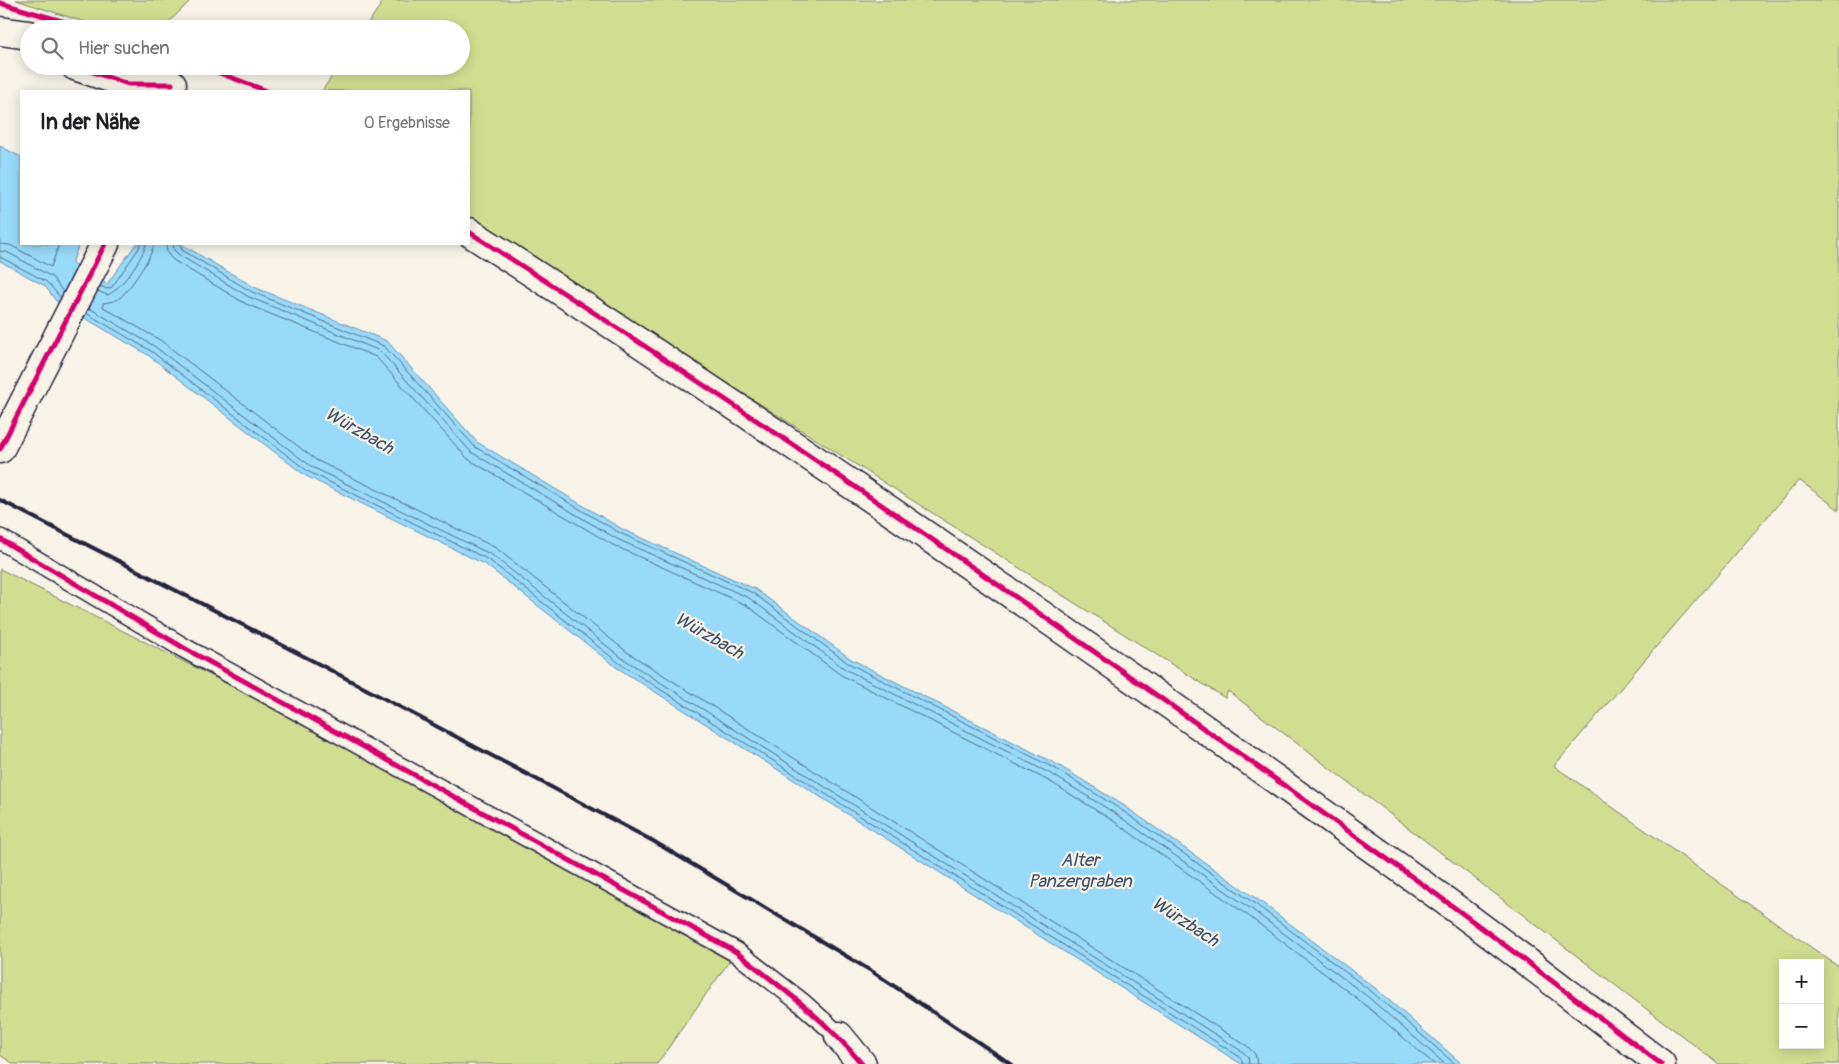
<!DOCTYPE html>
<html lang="de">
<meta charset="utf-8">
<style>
:root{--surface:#fff;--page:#f6f6f6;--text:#202124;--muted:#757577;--line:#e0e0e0}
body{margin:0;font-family:Pangolin,sans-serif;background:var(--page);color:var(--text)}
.controls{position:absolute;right:15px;bottom:15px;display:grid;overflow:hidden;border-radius:0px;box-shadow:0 2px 12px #0003}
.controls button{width:45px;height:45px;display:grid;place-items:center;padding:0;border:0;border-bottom:1px solid var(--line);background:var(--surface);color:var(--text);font:25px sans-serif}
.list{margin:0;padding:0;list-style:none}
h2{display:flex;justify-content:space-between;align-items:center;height:65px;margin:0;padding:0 20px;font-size:21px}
h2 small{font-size:16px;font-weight:400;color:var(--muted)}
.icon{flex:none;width:28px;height:28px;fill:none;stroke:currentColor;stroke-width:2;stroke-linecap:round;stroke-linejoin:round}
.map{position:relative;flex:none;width:1839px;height:1064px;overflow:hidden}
.search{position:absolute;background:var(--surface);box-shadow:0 2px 12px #0003;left:20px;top:20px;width:450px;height:55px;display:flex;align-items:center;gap:12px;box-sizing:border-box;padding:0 18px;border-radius:28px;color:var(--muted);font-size:19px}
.panel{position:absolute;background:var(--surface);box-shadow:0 2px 12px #0003;left:20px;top:90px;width:450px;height:155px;border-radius:0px}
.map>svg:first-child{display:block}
.green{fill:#d1de91;stroke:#7a8066;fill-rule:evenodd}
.water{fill:#99dafa;stroke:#6990ae}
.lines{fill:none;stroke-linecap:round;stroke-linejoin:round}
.shore{stroke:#526c87;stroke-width:1}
.service-casing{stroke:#22223b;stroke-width:22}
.minor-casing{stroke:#22223b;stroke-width:31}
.secondary-casing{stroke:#22223b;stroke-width:31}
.service{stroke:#f7f3e8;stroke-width:19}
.minor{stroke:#f7f3e8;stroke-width:28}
.secondary{stroke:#f7f3e8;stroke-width:28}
.rail{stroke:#22223b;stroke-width:4}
.cycleway-casing{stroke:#f7f3e8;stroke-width:8}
.cycleway{stroke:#d6006c;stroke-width:5}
.labels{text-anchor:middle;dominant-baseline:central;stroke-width:4.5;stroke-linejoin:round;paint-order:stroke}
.water-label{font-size:18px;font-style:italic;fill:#40506b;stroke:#f7f3e8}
</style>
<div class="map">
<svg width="1839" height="1064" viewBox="0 0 1839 1064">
<rect width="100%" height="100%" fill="#f7f3e8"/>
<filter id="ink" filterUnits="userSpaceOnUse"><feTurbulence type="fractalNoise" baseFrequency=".02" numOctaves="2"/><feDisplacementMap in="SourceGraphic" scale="10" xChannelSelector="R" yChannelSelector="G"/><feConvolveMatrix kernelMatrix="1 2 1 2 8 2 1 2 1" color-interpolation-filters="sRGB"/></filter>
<g filter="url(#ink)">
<path class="green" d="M16,0h175l-29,29h-56z
M384,0h1455v510l-40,-30 -245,286 285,201v97h-120l-491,-373 -3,7 -756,-478v-129h-147l17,-25h122v-37h-97zM1783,963h37v82h-37z
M0,569l742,374 -85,121h-643l-14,-9z"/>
<path class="water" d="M0,146l21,11v87h58l-7,19 35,21 29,-40h45l73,43 133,54 90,101 145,87 133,60 96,70 207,106 65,40 138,97 114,86 87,76h-221l-625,-397 -130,-102 -180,-89 -158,-121 -92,-54 -11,-15 -45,-25z"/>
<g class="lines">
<path class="shore" d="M0,244l10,1 41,22 8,-23
M154,244c-1,11 -26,49 -36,55 -5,3 -10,3 -15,4v4l57,33 156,120 180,88 131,104 620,394 8,8 2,10
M166,244l1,9 6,7 73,44 130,53 92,102 145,86 133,60 95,70 208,106 63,39 138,97 113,86 71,61
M173,244l1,6 5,5 70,42 131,54 91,101 146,87 132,59 96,71 208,106 63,39 138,97 114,86 77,67
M180,244l2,6 70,42 132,54 91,101 145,86 133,60 95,70 208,106 64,40 138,97 114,86 83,72
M0,251l7,1 45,25 11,15
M0,257l47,25 14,16
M100,286l7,3 5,-2 27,-39 1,-4
M98,291l9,4c11,-2 38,-40 39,-51
M89,308l65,38 158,121 180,88 130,103 621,394 5,5 1,7
M86,313l65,38 158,121 180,88 130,103 621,394 3,7"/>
<g class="service-casing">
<path id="service" d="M0,539l184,109 552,304 66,51 37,33"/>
</g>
<g class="minor-casing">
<path id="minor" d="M0,449l105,-205
M839,1036l23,28"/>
</g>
<g class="secondary-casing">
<path id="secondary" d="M0,31l29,4
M75,66l53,18h44
M469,232c324,207 640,427 953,652 81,58 159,120 239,180"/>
</g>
<use href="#service" class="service"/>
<use href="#minor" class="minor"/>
<use href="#secondary" class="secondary"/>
<path class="rail" d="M0,500l317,163 336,178 220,131 138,92"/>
<g class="cycleway-casing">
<path id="cycleway" d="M0,3l89,26
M75,66l53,18h44
M201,66l66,25
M469,232c324,207 640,427 953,652 81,58 159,120 239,180
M0,449l105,-205
M0,539l184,109 552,304c45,35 90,68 126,112"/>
</g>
<use href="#cycleway" class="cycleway"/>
</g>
</g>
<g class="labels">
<g class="water-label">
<text transform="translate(359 431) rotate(30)">Würzbach</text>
<text transform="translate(709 636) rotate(30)">Würzbach</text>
<text x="1080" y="860">Alter<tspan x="1080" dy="21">Panzergraben</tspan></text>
<text transform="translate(1185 922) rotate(33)">Würzbach</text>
</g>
</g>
</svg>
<div class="controls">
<button>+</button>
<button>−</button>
</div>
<div class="search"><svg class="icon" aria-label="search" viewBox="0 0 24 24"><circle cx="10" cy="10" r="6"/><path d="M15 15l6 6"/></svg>Hier suchen</div>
<section class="panel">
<h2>In der Nähe<small>0 Ergebnisse</small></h2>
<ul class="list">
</ul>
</section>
</div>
